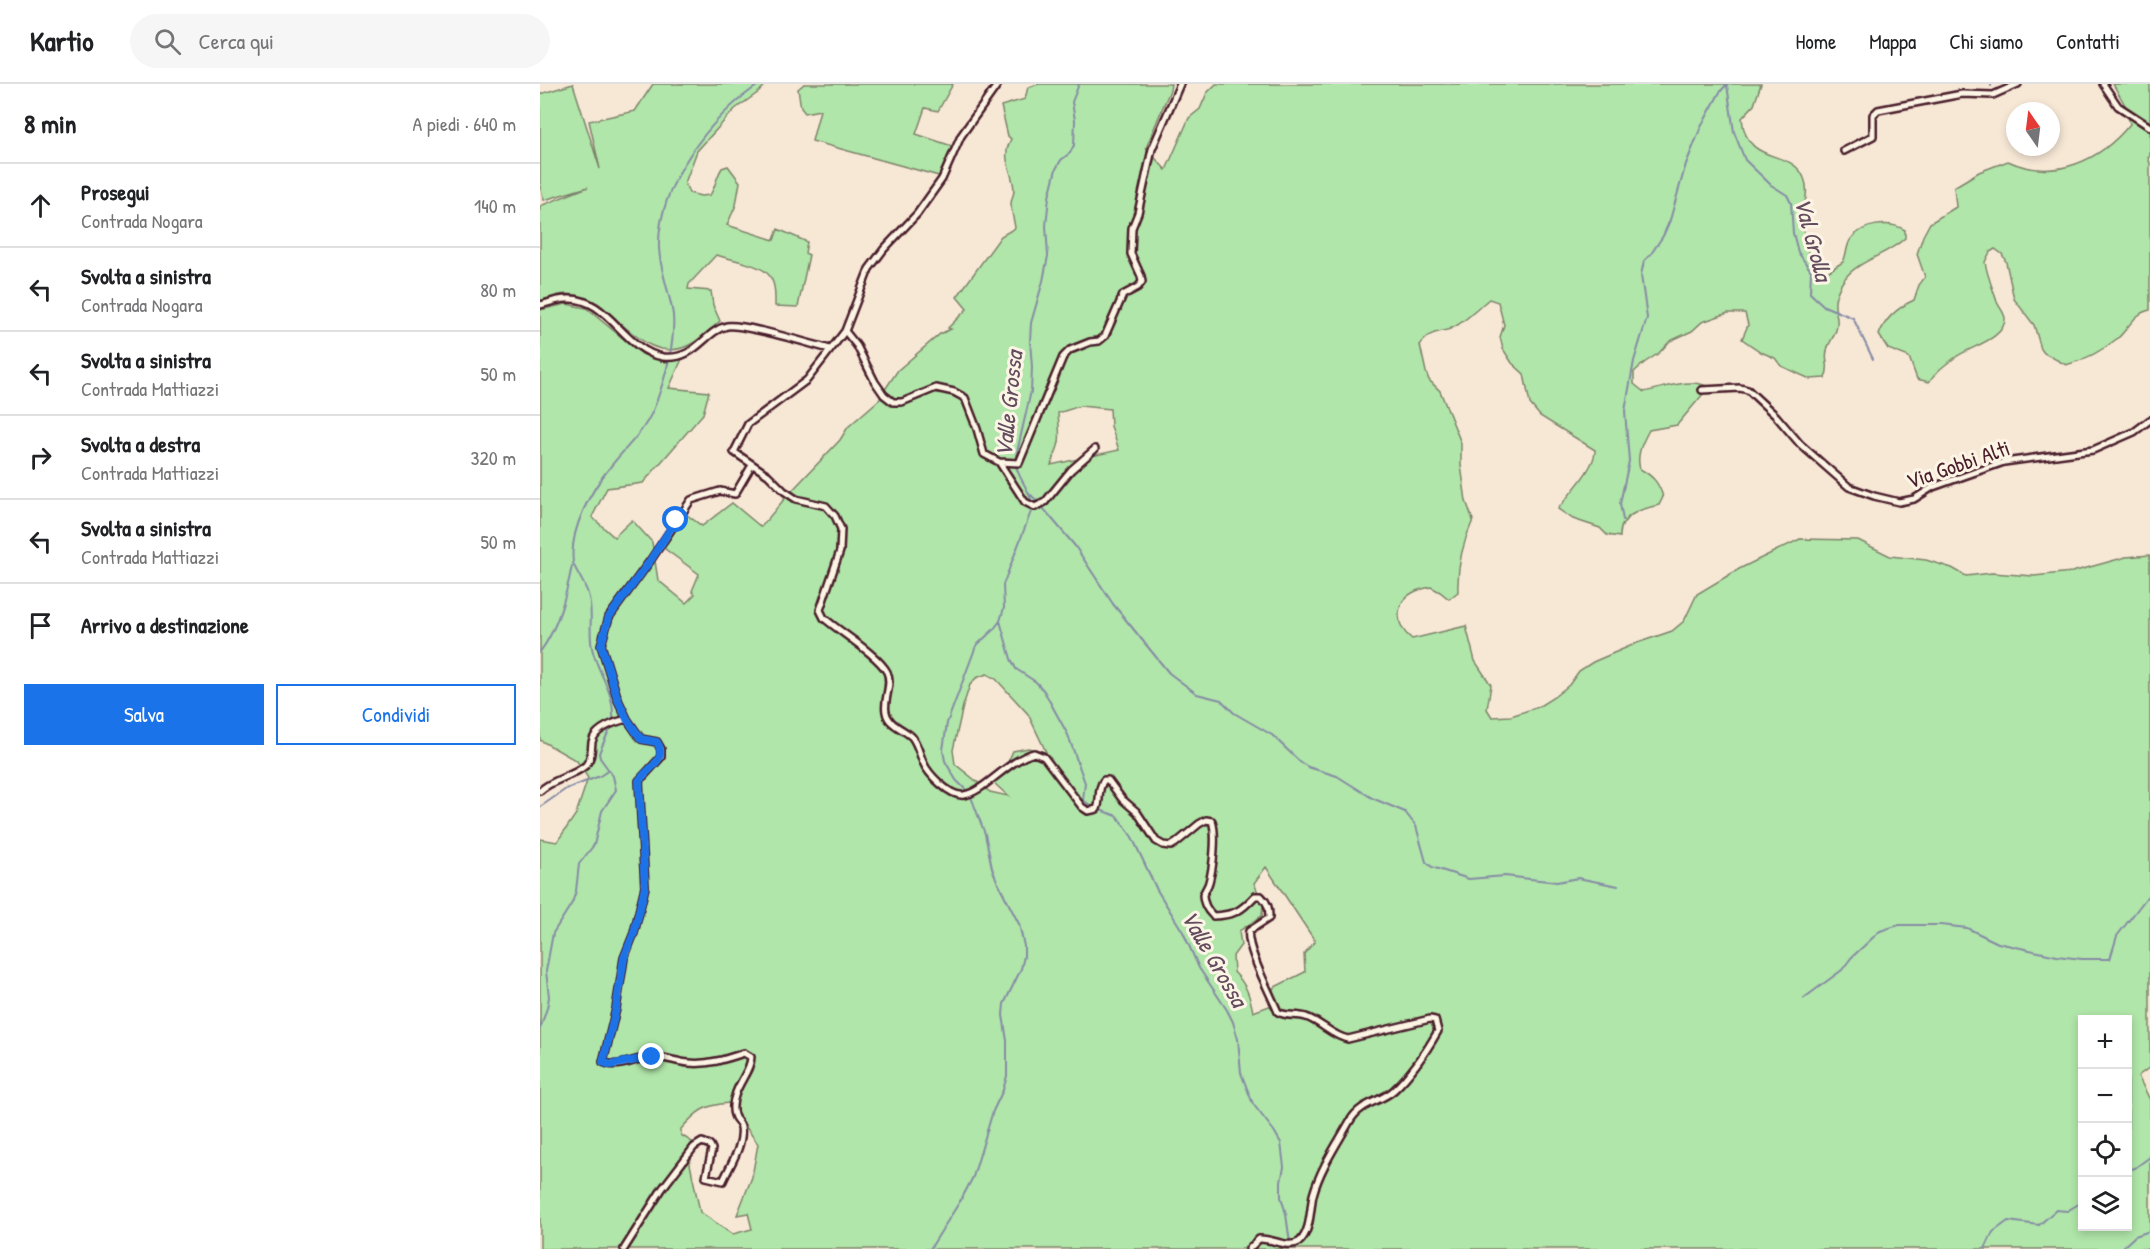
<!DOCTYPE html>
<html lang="it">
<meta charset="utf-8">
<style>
:root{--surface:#fff;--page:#f6f6f6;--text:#202124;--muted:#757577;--line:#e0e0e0;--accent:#1a73e8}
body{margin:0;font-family:"Patrick Hand",sans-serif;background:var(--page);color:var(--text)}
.controls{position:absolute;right:18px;bottom:18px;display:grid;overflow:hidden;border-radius:0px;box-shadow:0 3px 9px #0003}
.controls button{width:54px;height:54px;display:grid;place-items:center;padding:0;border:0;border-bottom:2px solid var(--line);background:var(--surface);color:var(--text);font:30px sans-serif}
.compass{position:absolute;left:1466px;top:18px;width:54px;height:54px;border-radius:50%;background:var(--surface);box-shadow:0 3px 9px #0003;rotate:346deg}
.stop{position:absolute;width:18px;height:18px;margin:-14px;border:4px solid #1a73e8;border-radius:50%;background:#fff}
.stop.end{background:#1a73e8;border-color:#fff;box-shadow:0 2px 6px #0008}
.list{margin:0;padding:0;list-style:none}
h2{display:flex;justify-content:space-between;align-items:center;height:78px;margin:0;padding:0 24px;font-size:26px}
h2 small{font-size:20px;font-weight:400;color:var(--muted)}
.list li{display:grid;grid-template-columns:39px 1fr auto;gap:18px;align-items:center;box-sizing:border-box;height:84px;padding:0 24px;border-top:2px solid var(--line)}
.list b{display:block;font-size:22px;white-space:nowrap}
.list p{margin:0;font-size:20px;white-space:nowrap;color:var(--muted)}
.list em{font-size:20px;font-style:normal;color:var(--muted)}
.actions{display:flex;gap:12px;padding:18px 24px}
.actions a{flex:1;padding:14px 0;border:2px solid var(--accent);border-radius:0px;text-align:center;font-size:21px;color:var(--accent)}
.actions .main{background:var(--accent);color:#fff}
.icon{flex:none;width:33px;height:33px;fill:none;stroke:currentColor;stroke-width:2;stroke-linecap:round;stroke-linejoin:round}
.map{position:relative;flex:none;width:1610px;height:1165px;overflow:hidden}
header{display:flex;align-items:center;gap:36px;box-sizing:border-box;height:84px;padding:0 30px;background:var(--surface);border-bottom:2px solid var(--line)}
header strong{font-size:28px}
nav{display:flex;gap:33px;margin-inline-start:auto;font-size:21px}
.search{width:420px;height:54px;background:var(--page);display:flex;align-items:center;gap:15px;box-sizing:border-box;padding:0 21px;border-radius:33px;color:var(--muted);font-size:22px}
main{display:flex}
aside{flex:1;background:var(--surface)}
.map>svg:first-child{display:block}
.green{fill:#b0e6a9;stroke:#7d826a;stroke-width:1.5;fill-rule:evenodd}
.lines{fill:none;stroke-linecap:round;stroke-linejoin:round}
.stream{stroke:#868ba5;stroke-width:2}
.minor-casing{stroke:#4a1f2b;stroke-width:10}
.minor{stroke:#fcf5e5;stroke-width:5}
.route{stroke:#1a73e8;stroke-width:8}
.labels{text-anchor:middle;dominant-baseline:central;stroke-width:6;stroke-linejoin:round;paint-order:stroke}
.street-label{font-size:22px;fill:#4a1f2b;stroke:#fcf5e5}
.water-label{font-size:24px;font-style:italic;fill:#634c5e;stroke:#fcf5e5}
</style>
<header>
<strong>Kartio</strong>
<div class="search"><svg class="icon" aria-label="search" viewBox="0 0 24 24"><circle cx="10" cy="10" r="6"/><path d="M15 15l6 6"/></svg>Cerca qui</div>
<nav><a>Home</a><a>Mappa</a><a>Chi siamo</a><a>Contatti</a></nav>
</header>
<main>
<aside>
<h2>8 min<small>A piedi · 640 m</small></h2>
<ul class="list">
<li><svg class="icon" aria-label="ahead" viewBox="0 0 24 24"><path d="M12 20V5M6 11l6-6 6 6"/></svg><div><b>Prosegui</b><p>Contrada Nogara</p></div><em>140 m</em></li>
<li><svg class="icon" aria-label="left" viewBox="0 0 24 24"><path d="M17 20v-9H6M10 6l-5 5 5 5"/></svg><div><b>Svolta a sinistra</b><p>Contrada Nogara</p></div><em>80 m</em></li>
<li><svg class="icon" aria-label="left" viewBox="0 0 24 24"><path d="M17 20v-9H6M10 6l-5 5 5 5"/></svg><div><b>Svolta a sinistra</b><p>Contrada Mattiazzi</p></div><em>50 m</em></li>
<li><svg class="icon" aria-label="right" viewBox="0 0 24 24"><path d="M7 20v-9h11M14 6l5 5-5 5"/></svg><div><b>Svolta a destra</b><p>Contrada Mattiazzi</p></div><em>320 m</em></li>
<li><svg class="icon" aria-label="left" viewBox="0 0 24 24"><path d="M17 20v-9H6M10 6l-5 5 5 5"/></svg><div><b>Svolta a sinistra</b><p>Contrada Mattiazzi</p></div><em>50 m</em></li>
<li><svg class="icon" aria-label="arrive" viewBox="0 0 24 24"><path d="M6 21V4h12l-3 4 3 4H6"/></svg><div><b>Arrivo a destinazione</b></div></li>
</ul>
<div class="actions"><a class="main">Salva</a><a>Condividi</a></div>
</aside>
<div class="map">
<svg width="1610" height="1165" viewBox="0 0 1610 1165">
<rect width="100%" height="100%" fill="#f7e8d6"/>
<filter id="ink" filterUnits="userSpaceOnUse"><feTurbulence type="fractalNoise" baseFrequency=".0167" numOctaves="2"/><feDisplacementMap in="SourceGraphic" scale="12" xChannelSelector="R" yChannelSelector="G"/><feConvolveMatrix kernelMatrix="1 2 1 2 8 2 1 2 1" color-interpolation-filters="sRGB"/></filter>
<g filter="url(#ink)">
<path class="green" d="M33,0l27,85 -11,-48 46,-10 18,-27h113l-7,8 -24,17 -38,42 -12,32 4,10 12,3 9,-1c6,-9 6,-18 12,-27l6,-2 12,16 -4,23 -9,20 47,15 4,-11 29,13 -2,11 4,2 -11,52 -23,-1c0,-10 1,-25 -8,-33 -9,-9 -38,-14 -51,-18l-27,29 -1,5 23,2 2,14 7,16c-10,9 -21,20 -33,25 -48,21 -73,-50 -120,-52 -9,0 -19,4 -27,7v-95l48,-19 -44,13 -4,-13v-93z
M264,0h149l-15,27 -13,-3 -9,26 36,12 -13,30 -127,-35 8,-31 -15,3 -4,-5 -3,-19z
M499,0h132l-1,6 -24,58 20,22 23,-52 11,-9 7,-16 9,-9h545l-7,21 -12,13c4,50 50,29 62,60 6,14 -1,27 -1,41 -1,15 7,39 11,54l3,2 12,-4 14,-9c4,-8 3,-16 8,-23 11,-15 38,-19 54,-9v8c-16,16 -45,22 -59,39 -5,6 -11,18 -11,25 -1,10 5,18 1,28 -2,8 -8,13 -9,21 -3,12 4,13 -2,27l-15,1 -29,-13 -6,-8 -14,-6 -19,-13 6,-14 -3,-12h-17l-26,9 -10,9 -22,10 -11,12 -15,10 -10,9v12l10,8c20,-4 46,-15 65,-5l-32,38 -28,5c-7,13 -13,25 -9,39 13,7 19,14 23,28l-4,8c-18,4 -40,10 -39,32l-13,-2 -7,-7 -27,-9 -15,-10c10,-14 38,-42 37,-59l-55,-34 -10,-12 -6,-30 -12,-11 -9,-14 -3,-12 4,-12 -6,-23 -9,-3c-11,9 -20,19 -33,27 -16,10 -21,0 -36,19l6,27 3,8 11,11 21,52v22l5,36 7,19c-10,22 -16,47 -15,72l-9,7 -9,-7 -9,-5c-5,1 -10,2 -15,4 -22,10 -22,34 -4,48l54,-13 9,35 16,24 -4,24 5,8 19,-1 27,-9 16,-10 15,-12 10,-14 14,-9 44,-19 35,-12 12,-10 13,-27 42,-25 61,-30 58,1 32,16 36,4 26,8 14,8 26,-3 42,3 38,-4 54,-15 24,-2v512l-12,9 12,24v149h-1610v-410l17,3 19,-28 12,-36 -11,-17 -37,-21v-430l26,-6 20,4 56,46 23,8 17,-3 -13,29 40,4 -6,22 -60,69 -36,5 -15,29 22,20 18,-17 20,22 6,38 28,23 9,-9 -3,-3 7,-17 -34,-25 5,-26 9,-14 23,17 30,-23 29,24 25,-30 54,-57 8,-13 33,-29 -1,-1 18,-27 42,-36 11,-5 -3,-1 19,-19 -10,-12 44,-61 14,-8c-1,-8 -4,-17 -4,-24 0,-5 3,-9 3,-14 -1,-20 -14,-30 -3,-51l-3,-3 -7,-30 24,-7 3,-12zM540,322l30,3 1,17 8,24 -68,15c11,-26 9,-25 7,-52zM447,590l9,5 32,35 18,38 -18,-4 -15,3 -5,11 -15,14 1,7 14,13 -18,-4 -35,-28 -2,-14 10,-44 7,-21 6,-7zM726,783l49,74 -11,13 1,18 -32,16 2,16 -22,8c-3,-16 -7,-28 -19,-40l-1,-16 8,-11 -2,-14 23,-15 1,-12 -9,-21zM1542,936h46v206h-46zM189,1019l29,41 -6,33 -15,38 11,-2 4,16 -19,5 -33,-22 -10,-48 4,-21 -13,-8v-6c16,-18 23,-24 48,-26z
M1573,0h37v72l-2,2 2,5v147c-16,3 -21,18 -32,28 -16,13 -33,22 -52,27l-22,-12 -3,-4 -7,-24 -20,-26 -8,-37 -4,-8 -7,-5 -5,3 -5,10c2,13 8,27 12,40 2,5 7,10 8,16 1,21 -36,29 -49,39 -9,6 -21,15 -27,25l-12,-3 -8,-22 -21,-8 -9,-14c6,-17 18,-27 35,-35l5,-15 6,-8 -8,-23 6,-18 7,-13 26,-16 -2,-20 25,-15 29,-11c46,21 92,0 122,-37l-5,-19z"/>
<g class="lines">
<path class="stream" d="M539,0l-7,18 3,18 -1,25 -4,8 -9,7 -5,9 -7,28 -3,29 2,30 -5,25 -12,42 -1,18 2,26 -1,24 -16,70c1,17 18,30 17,48l-29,76 1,23 -4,13 11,38 5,10 20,13 8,9 24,44 17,48 -2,17 10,7
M1451,0v2
M1187,1l7,47 11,28 26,25 16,10 4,8 2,30 5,19 13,19 -1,22 14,13 29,12 20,41
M491,411l9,9
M503,424l32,38 38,58 56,69 28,21 24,6 13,13 38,22 28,27 8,5 29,9 35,22 33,14 11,14 10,36 6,5 37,12 36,-3 52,6 21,-4 40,8
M1083,436l-3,-16 9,-43 -4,-50 9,-50 13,-43 -6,-43 3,-14 7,-7 12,-18 7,-16 16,-56 15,-37 19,-35 7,-8
M0,568c18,-24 26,-57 32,-86
M73,637c2,-31 -15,-46 -21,-73 -4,-18 2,-37 -4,-54 -2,-9 -15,-27 -15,-32 -4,-32 18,-72 38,-96 19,-24 36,-36 46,-66 9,-25 18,-59 16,-85 -3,-22 -13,-44 -14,-67 -2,-62 51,-132 101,-164
M427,707l-11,-11 -11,-19 -2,-11 4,-27 29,-77 17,-16 7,-9
M0,723l26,-18 34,-13 9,-6
M560,726l17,6 15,21 25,53 26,42 16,36 28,42 6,12 5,17 3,34 12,31 21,27 7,12 3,24 -3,15v15l5,17 4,29
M1264,914l38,-28 9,-12 29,-27 19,-6h42l26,3 31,15 59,13 25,3h28l7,-23 33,-43
M0,945l7,-21 2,-11 -3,-26 7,-38 19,-30 4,-12 3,-27 15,-19 8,-34 14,-21 -3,-14 -13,-18 -1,-5 12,-27
M1588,1086l7,-2 15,-11
M751,1163v2
M390,1165l32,-51 11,-21 20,-66 10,-21 4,-14v-35l-4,-26 1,-11 17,-35 3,-13v-10l-5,-22 -22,-43 -5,-13 -7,-34 -15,-40
M1445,1165l8,-17 15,-11 31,4 17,-15 11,1 15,-9
M1581,1165l14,-13 15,-5"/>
<g class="minor-casing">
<path id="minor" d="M458,0l-37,52 -19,43 -25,35 -33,35 -15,20 -24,62 -38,49 -59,44 -14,28 34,23 16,16 12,8 30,7 9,10 6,13 -1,22 -20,59 4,8c16,14 54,37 63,54 6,13 -4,27 -1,40 2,13 18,17 26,25 6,8 7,16 11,25 5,12 27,35 41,33 20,-3 44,-35 70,-42l10,4 38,50 6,4 9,-2c4,-9 0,-21 7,-29h4l14,19 15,13 19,29 7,4 8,1 5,-3 23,-19 7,-4 6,1c5,14 1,47 -3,61 -1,5 -5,9 -6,13 0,9 4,15 10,21 22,-1 28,-5 42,-20h6c7,7 8,12 8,22l-20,13c-4,15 22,64 29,81 8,5 18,2 28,5 15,5 26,19 42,22l82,-20 5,1 3,11c-12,21 -26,42 -44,59 -13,12 -33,12 -44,31 -13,23 -30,48 -37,74 -3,14 -2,37 -14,47 -12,7 -27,-4 -40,-3l-10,10
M1563,0l15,22 32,21
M1304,67l29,-15v-21l5,-5 84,-16 31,1 25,-11
M0,221c8,-2 18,-6 27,-6 41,-3 57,52 96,58 33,4 41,-26 64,-31 15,-3 83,18 103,23
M305,247l12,15 18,36 9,13 9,7h9l34,-14 18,4 11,6 12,31 7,25 15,8 26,40 10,5 10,-5 26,-32 24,-21
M1162,306l38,-2 8,2 28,26 24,28 49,43 25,9 25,6 15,-3 19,-12 71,-25 89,-12 41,-18 16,-12
M459,378l20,1 44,-106 7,-7 20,-8 9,-1 6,-5 18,-41 15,-8 4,-5 -1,-6 -10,-22 1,-26 6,-15 14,-64 28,-65
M0,707c12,-12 33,-14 46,-26 6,-7 5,-15 6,-23 3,-14 23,-20 35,-23
M84,1165l38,-60 32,-42 8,-5 8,3 2,4 -6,28 17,4c7,-16 21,-36 18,-54 -1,-5 -6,-7 -7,-12 -2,-5 -1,-14 1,-19 3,-13 16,-26 16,-39l-7,-4c-18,6 -36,12 -55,10 -12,-1 -24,-6 -36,-6 -17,0 -34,13 -50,5l13,-53 8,-51 10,-25 11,-46 -6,-106 22,-24v-8l-4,-7 -16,-3 -14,-20 -9,-19 -17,-55 8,-28 41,-56 41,-61 29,-9 15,3 17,-29"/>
</g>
<use href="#minor" class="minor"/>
</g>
</g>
<g class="lines" filter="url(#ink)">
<path class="route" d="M112,973l-42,8 -7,-3 13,-53 8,-51 10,-25 11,-46 -6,-106c9,-14 29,-20 18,-39l-16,-3 -14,-20 -9,-19 -17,-55 8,-28 41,-56 26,-41"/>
</g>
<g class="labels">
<g class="street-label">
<text transform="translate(1418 380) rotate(-19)">Via Gobbi Alti</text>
</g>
<g class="water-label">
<text transform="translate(1274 155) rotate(75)">Val Grolla</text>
<text transform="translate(468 320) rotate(-84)">Valle Grossa</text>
<text transform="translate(675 874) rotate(60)">Valle Grossa</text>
</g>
</g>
</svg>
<div class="controls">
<button>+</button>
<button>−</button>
<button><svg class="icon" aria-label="locate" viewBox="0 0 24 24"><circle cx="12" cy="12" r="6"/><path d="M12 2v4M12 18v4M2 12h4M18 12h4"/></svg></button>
<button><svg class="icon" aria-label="layers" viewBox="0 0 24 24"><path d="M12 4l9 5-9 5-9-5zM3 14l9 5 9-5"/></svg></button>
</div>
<svg class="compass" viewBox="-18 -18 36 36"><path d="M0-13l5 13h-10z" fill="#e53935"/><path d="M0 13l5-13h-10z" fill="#757577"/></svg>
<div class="stop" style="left:136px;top:436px"></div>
<div class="stop end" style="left:112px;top:973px"></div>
</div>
</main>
